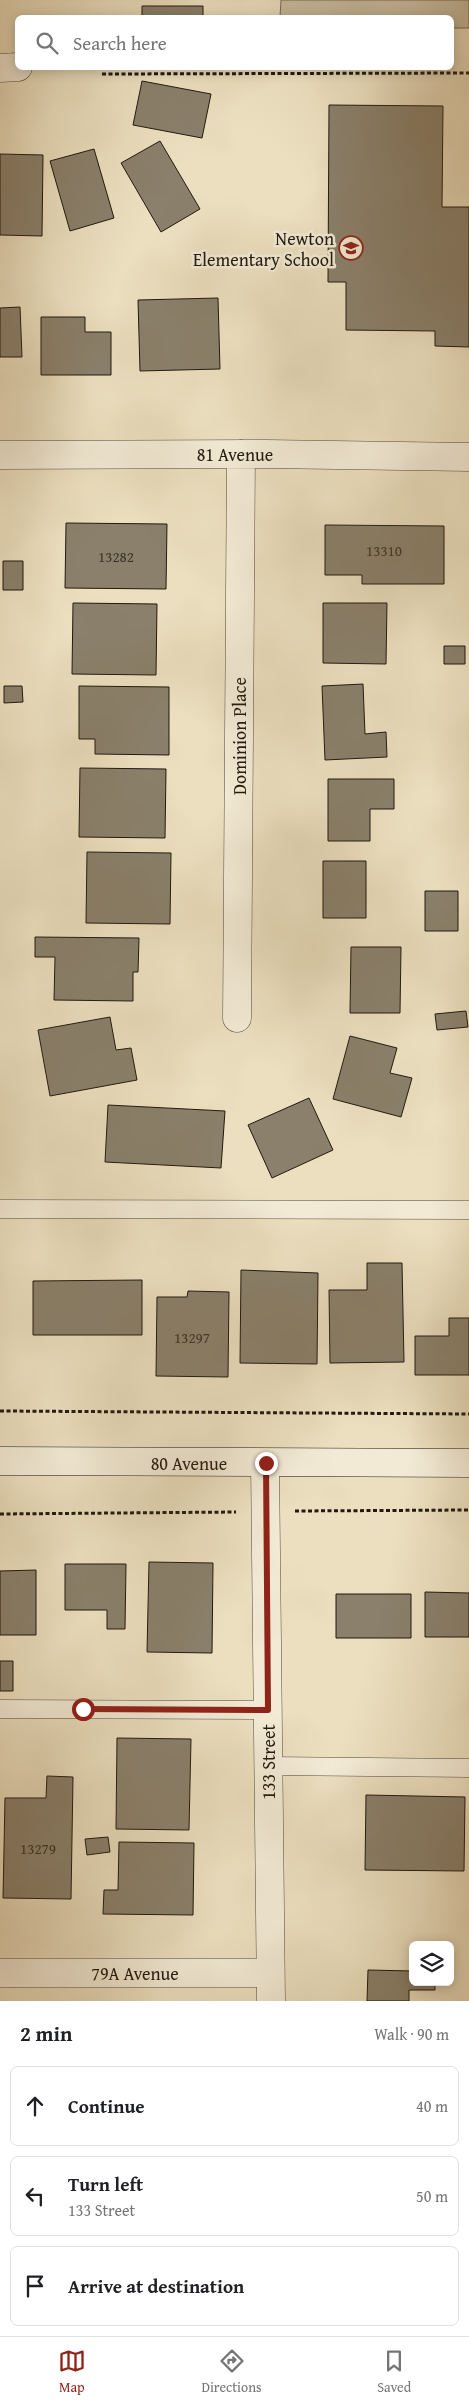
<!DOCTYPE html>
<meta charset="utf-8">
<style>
:root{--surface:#fff;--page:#f6f6f6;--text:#202124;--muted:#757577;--line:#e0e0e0;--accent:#8f2418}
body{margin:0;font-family:"Gentium Book Plus",serif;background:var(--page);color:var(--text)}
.controls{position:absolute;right:15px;bottom:15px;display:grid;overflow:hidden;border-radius:8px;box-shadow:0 2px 12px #0003}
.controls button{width:45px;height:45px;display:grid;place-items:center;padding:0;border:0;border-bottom:1px solid var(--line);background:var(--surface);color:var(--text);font:25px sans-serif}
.stop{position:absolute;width:15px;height:15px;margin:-11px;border:4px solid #8f2418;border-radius:50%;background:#fff}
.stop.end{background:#8f2418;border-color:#fff;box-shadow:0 1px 5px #0008}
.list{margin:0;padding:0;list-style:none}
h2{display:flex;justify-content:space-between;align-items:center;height:65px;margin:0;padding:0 20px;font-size:21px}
h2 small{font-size:16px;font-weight:400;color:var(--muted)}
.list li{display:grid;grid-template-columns:32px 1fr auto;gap:15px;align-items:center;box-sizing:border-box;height:80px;margin:0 10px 10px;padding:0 10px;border:1px solid var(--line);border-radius:8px}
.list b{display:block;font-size:19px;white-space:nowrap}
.list p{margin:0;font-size:16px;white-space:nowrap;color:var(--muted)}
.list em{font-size:16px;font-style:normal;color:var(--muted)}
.icon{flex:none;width:28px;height:28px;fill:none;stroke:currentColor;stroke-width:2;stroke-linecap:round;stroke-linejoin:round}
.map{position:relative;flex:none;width:469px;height:2001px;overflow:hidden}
.search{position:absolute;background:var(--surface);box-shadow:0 2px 12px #0003;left:15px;right:15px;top:15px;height:55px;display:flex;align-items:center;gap:12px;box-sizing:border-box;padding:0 18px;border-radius:8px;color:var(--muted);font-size:19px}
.sheet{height:335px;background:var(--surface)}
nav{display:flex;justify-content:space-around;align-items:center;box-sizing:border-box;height:70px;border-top:1px solid var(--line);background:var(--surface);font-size:14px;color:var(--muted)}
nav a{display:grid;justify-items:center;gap:2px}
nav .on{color:var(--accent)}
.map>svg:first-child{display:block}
.green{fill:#c9bda1;stroke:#756b58}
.building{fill:#8a806b;stroke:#21190f}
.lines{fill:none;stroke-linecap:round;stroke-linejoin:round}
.lane-casing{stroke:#544a3b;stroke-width:19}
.street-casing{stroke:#544a3b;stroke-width:29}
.secondary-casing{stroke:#21190f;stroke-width:29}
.path{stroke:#21190f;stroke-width:3;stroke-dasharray:4 2.5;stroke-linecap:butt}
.lane{stroke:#f2ead5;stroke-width:18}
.street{stroke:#f2ead5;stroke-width:28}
.secondary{stroke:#f2ead5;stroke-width:28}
.route{stroke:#8f2418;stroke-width:6}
.labels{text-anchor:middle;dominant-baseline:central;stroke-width:5;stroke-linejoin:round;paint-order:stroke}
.number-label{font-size:15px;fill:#3b3326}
.poi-label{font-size:18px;fill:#21190f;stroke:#f2ead5;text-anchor:end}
.street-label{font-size:18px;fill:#21190f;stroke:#f2ead5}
</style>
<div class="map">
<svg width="469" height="2001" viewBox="0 0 469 2001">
<rect width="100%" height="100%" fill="#ebdfbf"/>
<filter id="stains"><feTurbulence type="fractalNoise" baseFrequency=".004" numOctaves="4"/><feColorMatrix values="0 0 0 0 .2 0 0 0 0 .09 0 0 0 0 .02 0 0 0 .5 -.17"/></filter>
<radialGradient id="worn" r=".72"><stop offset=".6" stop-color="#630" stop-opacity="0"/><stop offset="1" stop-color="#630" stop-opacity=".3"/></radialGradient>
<path class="green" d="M281,0h188v28h-17v-10l-172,-1z"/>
<path class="building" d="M142,6h61v12h-61z
M142,81l69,13 -9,44 -69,-13z
M329,105l114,1 -1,101h27v140l-34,-1v-15l-89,-1v-48h-18z
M160,141l40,68 -39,23 -40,-69z
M94,149l20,69 -44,13 -20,-70z
M0,154l43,1 -1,81 -42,-1z
M218,298l2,71 -80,2 -2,-71z
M20,307l2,50h-22v-49z
M41,317h44v15h26v43h-70z
M66,523l101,1 -1,65 -101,-1z
M325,525l119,1v58h-82v-9h-37z
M3,561h20v29h-20z
M73,603l84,1 -1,71 -84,-1z
M323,603h64l-1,61 -63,-1z
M444,646h21v18h-21z
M363,684l2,50 21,-2 1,25 -62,3 -3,-74z
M4,686h18l1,16 -19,1z
M79,686l90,1v68l-74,-1v-15h-16z
M80,768l86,1 -1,69 -86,-1z
M328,779h66v30h-24v32h-42z
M87,852l84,1 -1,71 -84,-1z
M323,861h43v57h-43z
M425,891h33v40h-33z
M35,937l104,1 -1,34h-5v29l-79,-1 1,-43h-20z
M351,947h50l-1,66h-50z
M466,1011l2,16 -31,3 -2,-16z
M110,1017l6,33 15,-2 6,32 -87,16 -12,-66z
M350,1036l47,12 -7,25 22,5 -11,39 -68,-18z
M309,1098l24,52 -61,28 -24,-53z
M108,1105l117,6 -4,57 -116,-6z
M367,1263h35l2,99 -74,1 -1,-73h38z
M241,1270l77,3 -1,91 -77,-1z
M142,1280v55h-109v-54z
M188,1291l41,1 -1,85 -72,-1 1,-79h30z
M449,1318h20v57h-54v-39h34z
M149,1562l64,1 -1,90 -65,-1z
M65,1564h61l-1,65h-18v-19h-42z
M36,1570v65h-36v-64z
M425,1592l44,1v44h-44z
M336,1594h75v44h-75z
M0,1661h13v30h-13z
M117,1738l74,1 -2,91 -73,-1z
M47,1776l26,1 -2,122 -68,-1 2,-100h41z
M366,1795l99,2 -1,74 -99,-1z
M108,1837l2,15 -23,3 -2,-16z
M119,1842l75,1 -1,72 -90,-1 1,-24h14z
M368,1970l45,1v11h22v8h-26v11h-42z"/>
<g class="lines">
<g class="lane-casing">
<path id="lane" d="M0,1209l469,1
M0,1709l268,1
M268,1766l201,2"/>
</g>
<g class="street-casing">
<path id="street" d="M0,68l18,-1
M0,455l267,-1 202,3
M237,1018l4,-564
M265,1463l6,538
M0,1973h270"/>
</g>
<g class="secondary-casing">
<path id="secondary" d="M0,1461l469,2"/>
</g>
<path class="path" d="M102,74l367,-1
M0,1411l469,3
M295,1511l174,-1
M0,1514l236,-2"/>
<use href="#lane" class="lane"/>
<use href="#street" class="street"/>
<use href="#secondary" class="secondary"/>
</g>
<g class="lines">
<path class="route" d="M83,1709l185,1 -2,-247"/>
</g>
<defs>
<g id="school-ring" transform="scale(1.25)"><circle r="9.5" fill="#f2ead5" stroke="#8f2418" stroke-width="1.5"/><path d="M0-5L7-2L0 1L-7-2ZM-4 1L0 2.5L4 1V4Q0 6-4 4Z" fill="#8f2418"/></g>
</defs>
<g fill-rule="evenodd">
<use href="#school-ring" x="351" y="248"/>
</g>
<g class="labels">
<g class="number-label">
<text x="384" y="550">13310</text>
<text x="116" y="556">13282</text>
<text x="192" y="1337">13297</text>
<text x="38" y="1848">13279</text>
</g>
<g class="poi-label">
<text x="334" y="238">Newton<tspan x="334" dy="21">Elementary School</tspan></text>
</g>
<g class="street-label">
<text x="235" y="454">81 Avenue</text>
<text transform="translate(239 736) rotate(-90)">Dominion Place</text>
<text x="189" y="1463">80 Avenue</text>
<text transform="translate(268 1762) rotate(-90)">133 Street</text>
<text x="135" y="1973">79A Avenue</text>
</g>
</g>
<rect width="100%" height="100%" filter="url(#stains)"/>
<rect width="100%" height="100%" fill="url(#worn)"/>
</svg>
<div class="controls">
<button><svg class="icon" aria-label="layers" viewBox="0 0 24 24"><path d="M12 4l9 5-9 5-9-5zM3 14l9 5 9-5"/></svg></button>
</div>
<div class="stop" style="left:83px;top:1709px"></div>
<div class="stop end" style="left:266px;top:1463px"></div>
<div class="search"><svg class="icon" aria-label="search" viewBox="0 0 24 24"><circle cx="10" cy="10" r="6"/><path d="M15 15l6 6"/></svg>Search here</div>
</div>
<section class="sheet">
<h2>2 min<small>Walk · 90 m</small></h2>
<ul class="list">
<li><svg class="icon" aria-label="ahead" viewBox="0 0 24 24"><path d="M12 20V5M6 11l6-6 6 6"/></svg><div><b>Continue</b></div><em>40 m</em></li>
<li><svg class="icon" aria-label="left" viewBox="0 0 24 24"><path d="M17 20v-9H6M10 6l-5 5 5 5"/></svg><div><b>Turn left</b><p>133 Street</p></div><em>50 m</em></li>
<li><svg class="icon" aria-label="arrive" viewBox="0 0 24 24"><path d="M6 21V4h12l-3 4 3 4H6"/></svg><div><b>Arrive at destination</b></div></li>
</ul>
</section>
<nav>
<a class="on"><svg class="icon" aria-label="map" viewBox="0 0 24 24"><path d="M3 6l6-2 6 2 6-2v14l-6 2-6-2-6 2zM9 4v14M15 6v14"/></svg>Map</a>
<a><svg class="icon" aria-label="directions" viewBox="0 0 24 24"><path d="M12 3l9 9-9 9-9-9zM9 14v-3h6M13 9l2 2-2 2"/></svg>Directions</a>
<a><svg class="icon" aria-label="saved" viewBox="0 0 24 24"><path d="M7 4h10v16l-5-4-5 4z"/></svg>Saved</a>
</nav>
